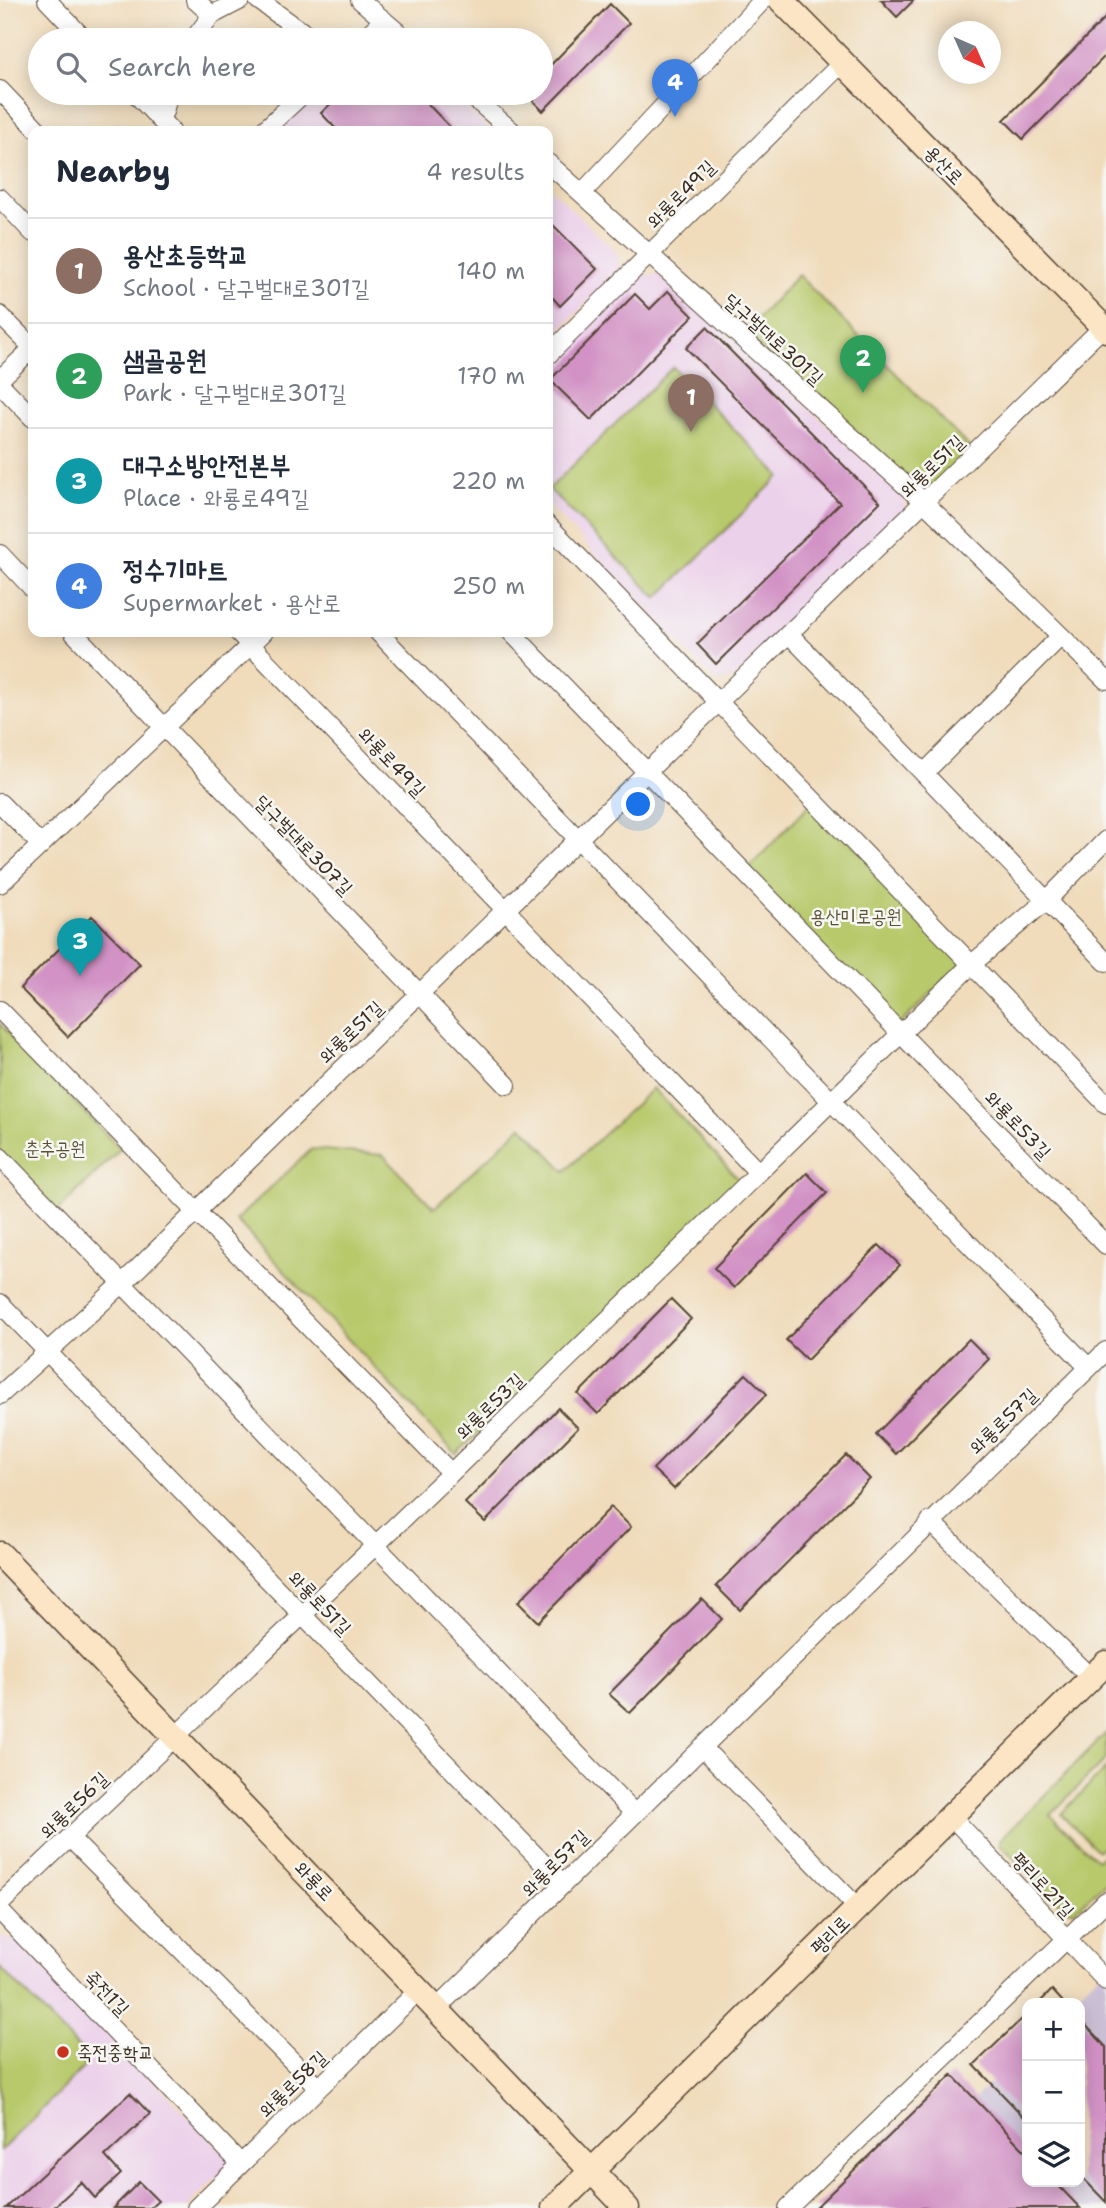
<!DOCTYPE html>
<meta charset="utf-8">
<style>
:root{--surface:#fff;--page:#f6f6f7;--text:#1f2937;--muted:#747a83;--line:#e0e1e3;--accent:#c8321e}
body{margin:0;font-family:"Shantell Sans","Poor Story",sans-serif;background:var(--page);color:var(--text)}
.controls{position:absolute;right:21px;bottom:21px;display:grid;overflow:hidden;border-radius:14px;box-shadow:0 4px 18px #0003}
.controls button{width:63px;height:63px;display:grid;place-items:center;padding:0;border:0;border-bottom:2px solid var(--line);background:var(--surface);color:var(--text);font:35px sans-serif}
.compass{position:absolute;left:938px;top:21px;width:63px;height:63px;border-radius:50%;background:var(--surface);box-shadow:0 4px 18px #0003;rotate:135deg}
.you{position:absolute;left:639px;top:805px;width:24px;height:24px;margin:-18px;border:5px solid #fff;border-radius:50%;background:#1a73e8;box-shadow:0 0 0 10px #1a73e833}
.badge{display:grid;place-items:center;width:46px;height:46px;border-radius:50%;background:var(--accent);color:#fff;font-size:23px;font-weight:700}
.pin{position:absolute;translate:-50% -58px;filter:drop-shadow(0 2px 4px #0008)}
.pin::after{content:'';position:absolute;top:37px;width:24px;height:21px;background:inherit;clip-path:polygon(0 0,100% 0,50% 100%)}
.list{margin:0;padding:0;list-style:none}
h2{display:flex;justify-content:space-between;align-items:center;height:91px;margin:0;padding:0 28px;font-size:30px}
h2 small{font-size:23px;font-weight:400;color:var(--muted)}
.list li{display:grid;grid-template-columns:46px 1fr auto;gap:21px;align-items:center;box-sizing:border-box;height:105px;padding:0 28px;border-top:2px solid var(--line)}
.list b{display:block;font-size:26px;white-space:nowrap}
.list p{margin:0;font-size:23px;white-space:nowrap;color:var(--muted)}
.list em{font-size:23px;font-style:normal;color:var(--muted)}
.icon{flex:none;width:38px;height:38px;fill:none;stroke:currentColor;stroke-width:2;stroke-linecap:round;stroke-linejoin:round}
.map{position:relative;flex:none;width:1106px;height:2208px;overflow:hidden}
.search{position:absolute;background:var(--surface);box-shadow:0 4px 18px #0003;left:28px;top:28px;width:525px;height:77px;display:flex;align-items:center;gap:18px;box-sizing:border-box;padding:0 24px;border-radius:38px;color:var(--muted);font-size:26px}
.panel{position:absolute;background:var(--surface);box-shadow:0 4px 18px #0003;left:28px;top:126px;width:525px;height:511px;border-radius:14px}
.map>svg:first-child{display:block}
.built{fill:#ecd1ea}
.industrial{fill:#cbbfd5}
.green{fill:#b8c96c;stroke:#7a7a45;stroke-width:2}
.building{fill:#d292c5}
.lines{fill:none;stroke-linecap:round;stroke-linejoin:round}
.street-casing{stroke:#564536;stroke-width:20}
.secondary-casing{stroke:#564536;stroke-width:27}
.street{stroke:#fff;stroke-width:18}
.secondary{stroke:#fce5c4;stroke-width:24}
.poi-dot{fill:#c8321e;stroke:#f6f6f2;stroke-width:2.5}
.labels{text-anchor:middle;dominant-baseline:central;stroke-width:5;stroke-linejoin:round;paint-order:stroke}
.street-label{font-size:19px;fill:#3b2a1e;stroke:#f6f6f2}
.park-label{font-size:19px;fill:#5a5232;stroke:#f6f6f2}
.poi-label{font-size:19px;fill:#3b2a1e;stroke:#f6f6f2;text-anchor:start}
</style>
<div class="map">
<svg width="1106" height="2208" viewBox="0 0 1106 2208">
<rect width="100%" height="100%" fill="#f6f6f2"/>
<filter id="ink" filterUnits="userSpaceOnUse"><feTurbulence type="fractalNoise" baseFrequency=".0143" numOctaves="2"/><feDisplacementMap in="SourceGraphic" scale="14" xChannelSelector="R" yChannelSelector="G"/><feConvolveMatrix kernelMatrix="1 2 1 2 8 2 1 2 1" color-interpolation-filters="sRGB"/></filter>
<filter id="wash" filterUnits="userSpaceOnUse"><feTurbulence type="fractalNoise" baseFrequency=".00686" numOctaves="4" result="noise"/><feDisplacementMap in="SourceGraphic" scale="28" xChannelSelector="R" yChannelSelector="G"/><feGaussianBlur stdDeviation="1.57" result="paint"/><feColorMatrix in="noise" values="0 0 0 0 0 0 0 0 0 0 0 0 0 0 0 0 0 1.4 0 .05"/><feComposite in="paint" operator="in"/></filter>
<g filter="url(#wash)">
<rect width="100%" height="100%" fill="#f0dcbb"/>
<path class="built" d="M320,93h131l40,38h-212z
M548,186l70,68 2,15 -72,72z
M663,274l242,223 -1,15 -171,167 -17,3 -168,-178v-138l94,-91z
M0,1936l20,5 212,221 -46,46h-186z"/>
<path class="industrial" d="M1106,1966v242h-240l161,-162v136h53v-179h-11z"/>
<path class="green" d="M798,275l177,178 -51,44 -180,-164z
M673,367l107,109 -123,122 -108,-109z
M812,802l154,158 -69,67 -152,-155z
M0,1024l120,125 -65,65 -55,-57z
M653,1088l90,96 -287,270 -220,-234 76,-71 71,6 51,53 88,-82 43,45z
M1106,1733v26l-56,56 47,45 9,-8v30l-32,29 -10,-4 -64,-63v-4z
M1106,1768v76l-8,7 -37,-37z
M0,1967l82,84 3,15 -85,85z"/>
<g id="blocks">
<path class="building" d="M881,0h33l-17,17z
M610,4l19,19 -86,88 -18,-18h16v-18z
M1106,17v38l-83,84 -19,-19z
M342,93h75l37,38h-116l-17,-18z
M548,220l49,49 -37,37 -7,-8 -5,4z
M668,291l25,25 -102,104 -41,-40 85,-86 15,15z
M707,327l173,175 -164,162 -19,-20 143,-141 -154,-155z
M92,916l48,48 -72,73 -48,-49z
M807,1173l20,20 -93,95 -20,-20z
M879,1245l21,20 -93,95 -21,-20z
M671,1299l20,20 -93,95 -20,-20z
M969,1339l20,20 -93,95 -20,-20z
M746,1374l21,20 -93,95 -21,-20z
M558,1408l20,20 -93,94 -20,-19z
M846,1455l24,24 -130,131 -24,-24z
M611,1507l20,20 -93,95 -20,-20z
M702,1599l20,20 -92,94 -21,-19z
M1052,1990l12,13h-25z
M1027,2014v106l-53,-55z
M1080,2019l26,28v155l-26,-27z
M952,2075l75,78v29h28l25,26h-265z
M130,2093l20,21 -45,42 16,18 -26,24 -14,-16 -28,26h-47z
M139,2182l19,19 -8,7h-37z"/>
</g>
</g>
<g filter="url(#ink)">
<use href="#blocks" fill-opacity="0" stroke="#564536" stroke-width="2"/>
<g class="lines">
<g class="street-casing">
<path id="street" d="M47,0l38,40
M195,0l17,15
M258,0l56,40
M360,0l47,40
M193,40l19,-25 29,-15
M361,40l23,-20
M0,90l39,41
M135,93l36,38
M468,93l44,38
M158,118l6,-6 5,-19
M263,131l41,-38
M548,163l377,340 181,177
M582,193l181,-193
M0,198l33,35
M0,315l33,33
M548,355l295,-293
M0,379l33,-31
M0,384l33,34
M548,525l558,579
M0,554l33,35
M73,632l434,453
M238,632l520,540
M378,632l711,736
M511,632l595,613
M789,634l317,328
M924,773l137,-137
M0,803l41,42
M0,884l264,-252
M0,1010l451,463
M0,1157l634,656
M0,1303l563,581
M0,1395l122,-111 981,-957
M930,1521l161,157
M702,1747l156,161
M951,1816l155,165
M70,1838l249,250
M0,1904l451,-431 521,-509 75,-64 59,-60
M0,1911l241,253
M437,2008l669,-657
M196,2208l223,-218
M788,2208l318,-307"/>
</g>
<g class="secondary-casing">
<path id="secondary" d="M781,0l325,330
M0,1554l627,654
M554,2208l552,-545"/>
</g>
<use href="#street" class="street"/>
<use href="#secondary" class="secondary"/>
</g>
</g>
<circle class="poi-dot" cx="63" cy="2052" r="7"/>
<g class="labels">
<g class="street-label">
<text transform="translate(944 165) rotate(46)">용산로</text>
<text transform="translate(681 194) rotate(-45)">와룡로49길</text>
<text transform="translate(774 339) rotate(42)">달구벌대로301길</text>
<text transform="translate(932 466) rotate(-44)">와룡로51길</text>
<text transform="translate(392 762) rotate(46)">와룡로49길</text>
<text transform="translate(304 845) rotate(46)">달구벌대로307길</text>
<text transform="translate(351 1032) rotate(-44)">와룡로51길</text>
<text transform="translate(1018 1125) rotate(46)">와룡로53길</text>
<text transform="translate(490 1406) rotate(-44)">와룡로53길</text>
<text transform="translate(1003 1421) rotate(-44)">와룡로57길</text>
<text transform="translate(320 1603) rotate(46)">와룡로51길</text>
<text transform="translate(74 1805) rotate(-44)">와룡로56길</text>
<text transform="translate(555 1863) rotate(-45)">와룡로57길</text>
<text transform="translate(314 1881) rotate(46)">와룡로</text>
<text transform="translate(1043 1885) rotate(47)">평리로21길</text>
<text transform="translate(830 1935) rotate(-45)">평리로</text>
<text transform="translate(107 1993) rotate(46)">죽전1길</text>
<text transform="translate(293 2084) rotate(-44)">와룡로58길</text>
</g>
<g class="park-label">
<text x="856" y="916">용산미로공원</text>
<text x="55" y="1148">춘추공원</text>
</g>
<g class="poi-label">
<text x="77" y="2052">죽전중학교</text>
</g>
</g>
</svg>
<div class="controls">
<button>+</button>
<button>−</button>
<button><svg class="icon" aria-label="layers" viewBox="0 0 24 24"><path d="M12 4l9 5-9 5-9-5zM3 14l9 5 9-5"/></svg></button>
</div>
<svg class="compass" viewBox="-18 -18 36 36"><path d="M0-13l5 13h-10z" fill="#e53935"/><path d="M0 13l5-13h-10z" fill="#747a83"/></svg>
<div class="you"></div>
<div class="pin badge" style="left:691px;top:432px;background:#8d6e63">1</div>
<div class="pin badge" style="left:863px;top:393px;background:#2e9e5b">2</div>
<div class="pin badge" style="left:80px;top:976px;background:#0f9aa8">3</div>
<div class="pin badge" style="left:675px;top:117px;background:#3f7fe0">4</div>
<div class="search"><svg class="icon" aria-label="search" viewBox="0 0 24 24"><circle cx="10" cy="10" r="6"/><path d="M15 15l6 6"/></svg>Search here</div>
<section class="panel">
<h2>Nearby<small>4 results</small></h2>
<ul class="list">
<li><span class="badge" style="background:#8d6e63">1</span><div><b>용산초등학교</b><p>School · 달구벌대로301길</p></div><em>140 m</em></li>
<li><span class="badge" style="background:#2e9e5b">2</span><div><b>샘골공원</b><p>Park · 달구벌대로301길</p></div><em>170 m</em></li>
<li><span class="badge" style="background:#0f9aa8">3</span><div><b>대구소방안전본부</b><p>Place · 와룡로49길</p></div><em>220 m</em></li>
<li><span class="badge" style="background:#3f7fe0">4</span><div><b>정수기마트</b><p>Supermarket · 용산로</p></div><em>250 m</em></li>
</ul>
</section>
</div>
